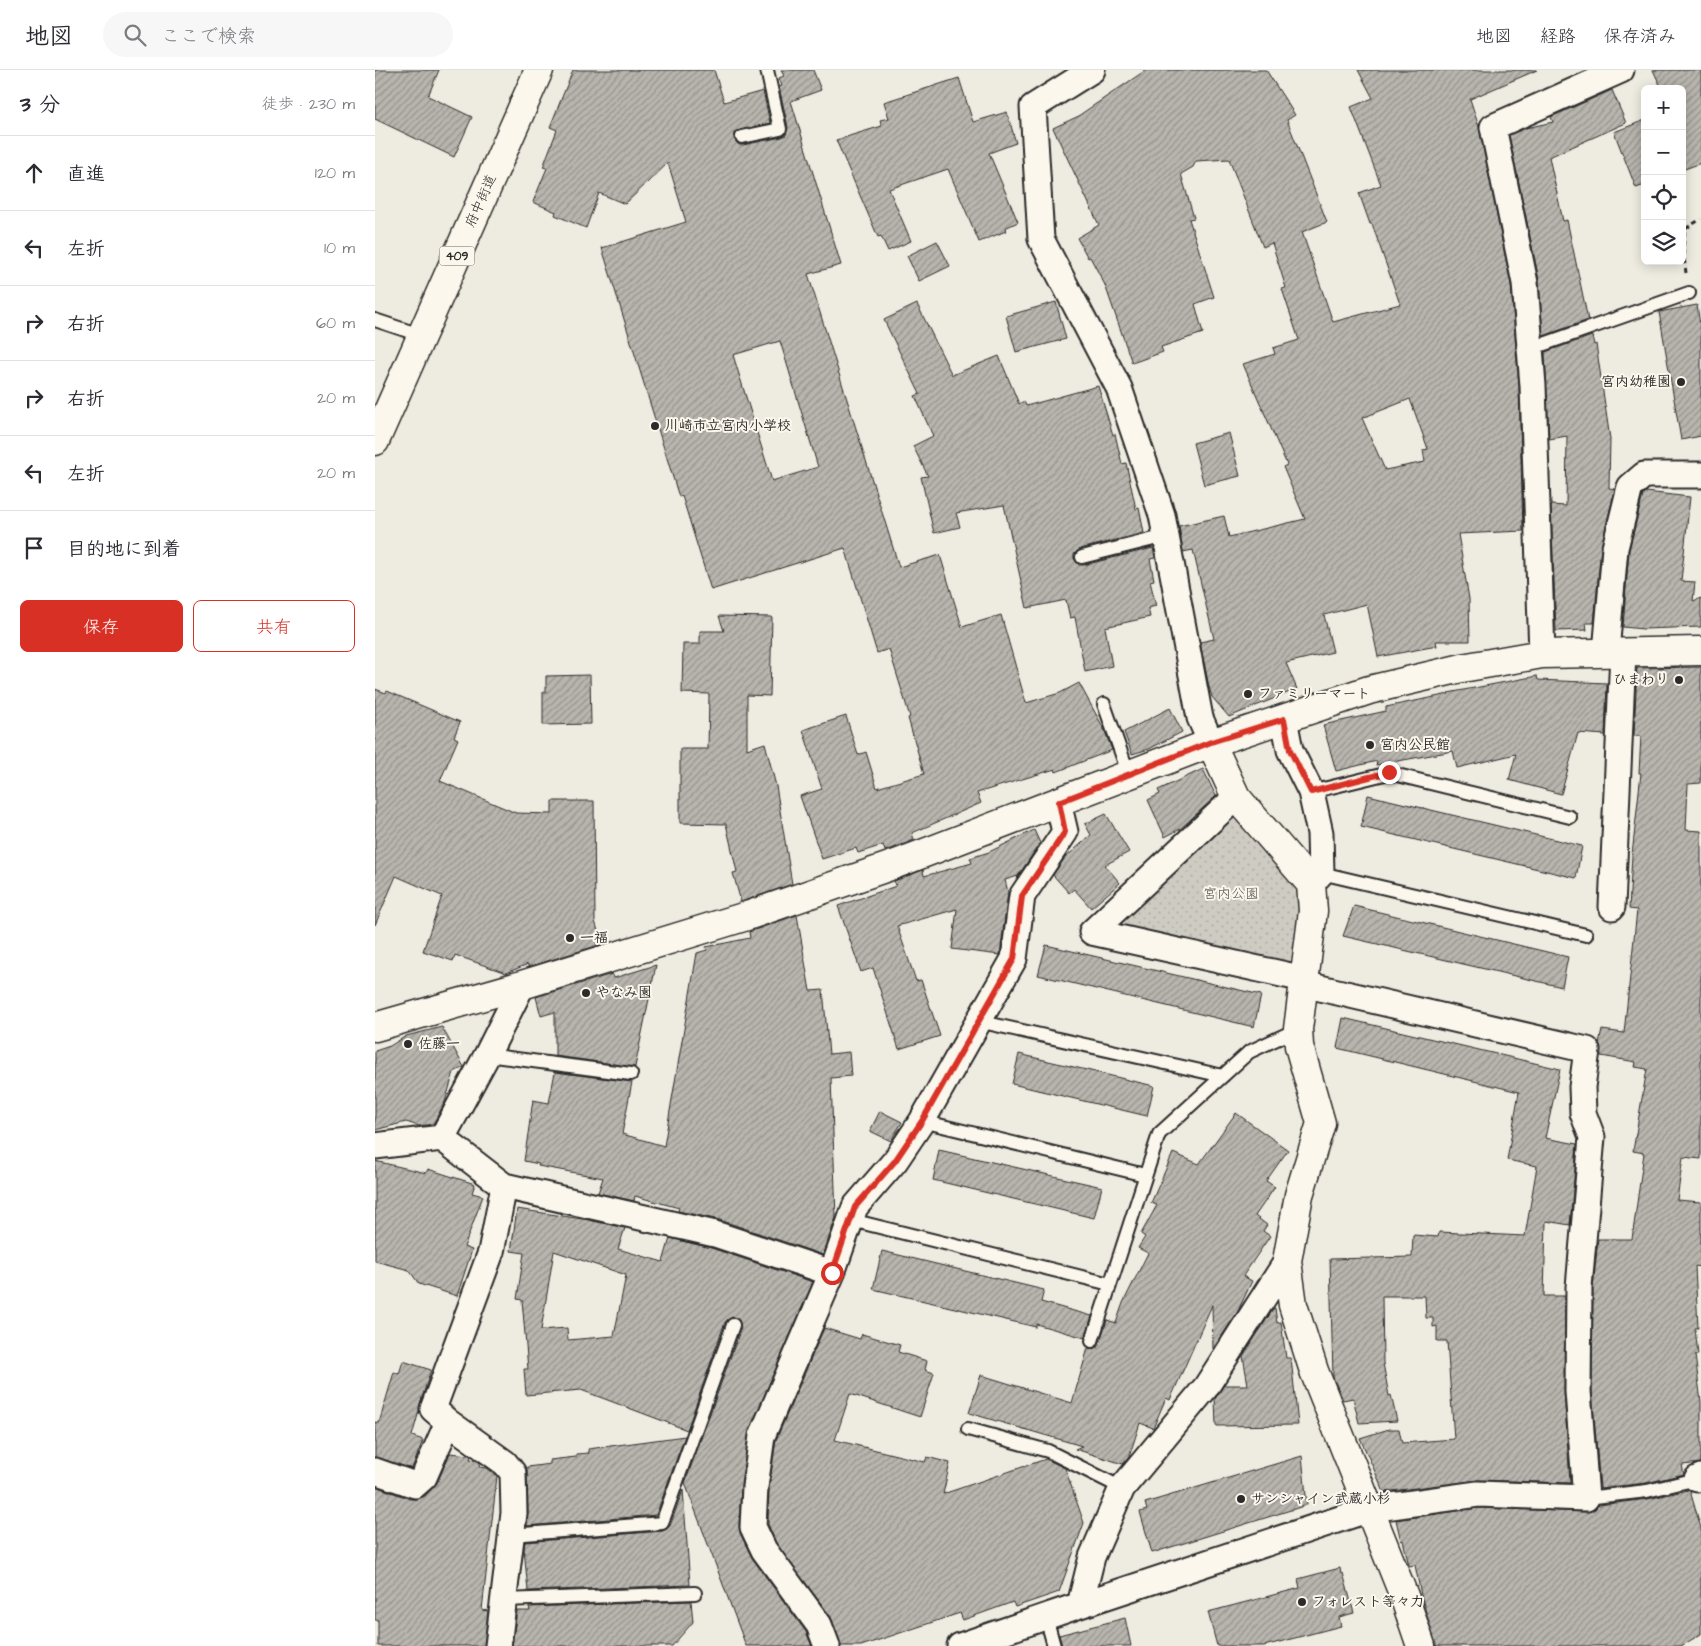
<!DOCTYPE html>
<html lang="ja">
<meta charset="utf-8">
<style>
:root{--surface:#fff;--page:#f7f7f7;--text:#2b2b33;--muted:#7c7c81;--line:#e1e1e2;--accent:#d93025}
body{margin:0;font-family:"Architects Daughter","Klee One",sans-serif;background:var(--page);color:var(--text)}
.controls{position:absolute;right:15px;top:15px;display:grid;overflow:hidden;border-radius:8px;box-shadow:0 2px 12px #0003}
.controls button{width:45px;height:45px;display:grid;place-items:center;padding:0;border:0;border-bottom:1px solid var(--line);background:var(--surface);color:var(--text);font:25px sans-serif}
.stop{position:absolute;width:15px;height:15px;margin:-11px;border:4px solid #d93025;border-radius:50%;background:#fff}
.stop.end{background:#d93025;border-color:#fff;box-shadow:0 1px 5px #0008}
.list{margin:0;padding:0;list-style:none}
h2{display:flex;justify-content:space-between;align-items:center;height:65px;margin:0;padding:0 20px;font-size:21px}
h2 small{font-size:16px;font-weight:400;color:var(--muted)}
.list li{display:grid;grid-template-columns:32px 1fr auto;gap:15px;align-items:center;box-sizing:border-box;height:75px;padding:0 20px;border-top:1px solid var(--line)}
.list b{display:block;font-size:19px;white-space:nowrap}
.list em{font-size:16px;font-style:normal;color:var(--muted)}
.actions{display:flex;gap:10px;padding:15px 20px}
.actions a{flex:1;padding:11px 0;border:1px solid var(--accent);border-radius:8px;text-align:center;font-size:18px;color:var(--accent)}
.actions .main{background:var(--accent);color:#fff}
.icon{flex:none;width:28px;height:28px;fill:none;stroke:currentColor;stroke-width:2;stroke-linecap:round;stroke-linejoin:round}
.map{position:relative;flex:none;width:1326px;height:1576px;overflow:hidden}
header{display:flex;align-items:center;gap:30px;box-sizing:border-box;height:70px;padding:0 25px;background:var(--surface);border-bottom:1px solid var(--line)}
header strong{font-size:24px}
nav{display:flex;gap:28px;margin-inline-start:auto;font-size:18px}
.search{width:350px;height:45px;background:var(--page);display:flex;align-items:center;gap:12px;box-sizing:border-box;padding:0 18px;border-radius:28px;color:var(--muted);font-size:19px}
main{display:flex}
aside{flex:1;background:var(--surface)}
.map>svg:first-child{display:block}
.green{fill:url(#green-dots);stroke:#7c7b76}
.building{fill:url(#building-hatch);stroke:#2b2b2b;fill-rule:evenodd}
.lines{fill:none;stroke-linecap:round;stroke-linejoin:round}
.service-casing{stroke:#2b2b2b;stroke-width:16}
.minor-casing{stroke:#2b2b2b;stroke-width:29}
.tertiary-casing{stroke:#2b2b2b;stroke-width:31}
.trunk-casing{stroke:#2b2b2b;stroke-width:31}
.path{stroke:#2b2b2b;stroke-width:3;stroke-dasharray:5 4;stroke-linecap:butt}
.service{stroke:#fbf7ec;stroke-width:12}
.minor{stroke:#fbf7ec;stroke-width:25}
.tertiary{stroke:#fbf7ec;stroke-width:28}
.trunk{stroke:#fbf7ec;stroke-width:28}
.route{stroke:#d93025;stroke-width:6}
.poi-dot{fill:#2b2b2b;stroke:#fbf7ec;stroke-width:2}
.labels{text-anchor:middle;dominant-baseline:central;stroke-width:4;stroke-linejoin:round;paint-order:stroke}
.shield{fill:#fbf7ec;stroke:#696865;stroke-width:1}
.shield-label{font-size:12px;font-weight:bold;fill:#2b2b2b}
.street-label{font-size:14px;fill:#2b2b2b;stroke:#fbf7ec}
.poi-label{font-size:14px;font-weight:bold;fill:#2b2b2b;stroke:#fbf7ec;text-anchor:start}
.park-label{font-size:14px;fill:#545351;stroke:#fbf7ec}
</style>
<header>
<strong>地図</strong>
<div class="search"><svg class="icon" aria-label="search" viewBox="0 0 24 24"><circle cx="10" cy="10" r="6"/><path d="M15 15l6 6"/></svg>ここで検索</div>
<nav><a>地図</a><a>経路</a><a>保存済み</a></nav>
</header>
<main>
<aside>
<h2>3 分<small>徒歩 · 230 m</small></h2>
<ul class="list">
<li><svg class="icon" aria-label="ahead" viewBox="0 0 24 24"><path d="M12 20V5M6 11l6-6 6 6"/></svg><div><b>直進</b></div><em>120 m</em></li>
<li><svg class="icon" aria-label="left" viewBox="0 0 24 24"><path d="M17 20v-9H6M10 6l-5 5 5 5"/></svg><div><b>左折</b></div><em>10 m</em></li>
<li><svg class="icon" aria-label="right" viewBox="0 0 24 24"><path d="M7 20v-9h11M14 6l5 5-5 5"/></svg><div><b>右折</b></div><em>60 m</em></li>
<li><svg class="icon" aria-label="right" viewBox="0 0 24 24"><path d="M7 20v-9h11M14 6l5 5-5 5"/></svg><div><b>右折</b></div><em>20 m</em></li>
<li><svg class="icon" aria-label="left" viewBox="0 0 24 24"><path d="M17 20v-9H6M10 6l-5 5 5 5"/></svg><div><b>左折</b></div><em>20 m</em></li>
<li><svg class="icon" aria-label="arrive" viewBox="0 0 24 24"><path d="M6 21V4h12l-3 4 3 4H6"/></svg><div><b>目的地に到着</b></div></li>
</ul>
<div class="actions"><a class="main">保存</a><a>共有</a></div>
</aside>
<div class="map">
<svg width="1326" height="1576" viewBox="0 0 1326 1576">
<defs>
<pattern id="green-dots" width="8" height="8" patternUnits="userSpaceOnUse" patternTransform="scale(1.25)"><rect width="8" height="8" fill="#cecbc2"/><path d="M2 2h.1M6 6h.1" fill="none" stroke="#b1aea7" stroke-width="1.8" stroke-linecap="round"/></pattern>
<pattern id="building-hatch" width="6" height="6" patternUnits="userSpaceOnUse" patternTransform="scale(1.25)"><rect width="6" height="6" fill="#b8b5ae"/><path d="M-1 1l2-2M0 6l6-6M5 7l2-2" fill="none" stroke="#96938e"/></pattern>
</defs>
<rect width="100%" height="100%" fill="#eeebe0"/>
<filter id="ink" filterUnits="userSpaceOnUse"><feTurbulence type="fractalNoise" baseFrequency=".02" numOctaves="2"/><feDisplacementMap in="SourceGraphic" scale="10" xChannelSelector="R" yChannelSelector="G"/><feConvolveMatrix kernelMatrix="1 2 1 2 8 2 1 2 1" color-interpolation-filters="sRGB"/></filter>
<g filter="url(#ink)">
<path class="green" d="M861,727l75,87 -7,95 -212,-47z"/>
<path class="building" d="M0,0h64l-11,26 44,21 -18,40 -79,-38z
M198,0h141l10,32 39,-11 7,32 -33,8 -3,4v4l5,6h4l39,-8 4,-2 2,-8 -9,-40 3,-1 -3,-8 5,-2 -3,-6h32l8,20 -30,11 50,164 -33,9 91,293 41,-12 22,72 39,-12 25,88 34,-10 19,-10 25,46 8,21 -56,22 -1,-3 -78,24 4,10 -69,30 2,7 -23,9 -6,2 -2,-6 -25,8 -2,-5 -34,11 -22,-63 22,-7 -19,-59 43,-14 12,39 8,-3 11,36 47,-14 -16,-56 2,-1 -21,-68 -12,4 -32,-105 -134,42 -29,-94 -3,1 -77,-249 84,-26 -18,-59 -43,41 -26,-11 -13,35 -31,-13 1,-3 -23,-10 14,-34 -4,-1 14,-37 -7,-3zM405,271l38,126 -46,14 -39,-126z
M771,0h120l29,45 -8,5 40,102 -25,10 31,90 67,-18 -28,-80h-2l-11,-31 22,-8 -30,-78 22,-9 -15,-28h179l-67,29 9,28 32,158 8,102 4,144 -65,3 11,65 1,42h-34l1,5 -59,11 -11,-53 -43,11 9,37 -47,11 11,26 -68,28 -17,-20 -3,-10 -9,-45 14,-3 -21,-89 -10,2 -4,-26 45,-10 5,21 76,-18 -22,-52 4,-2 -44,-101 32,-10 -2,-6 26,-8 -17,-51 4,-1 -14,-45 -9,4 -34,-88 -33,2 -3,6 -12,7 13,44 -5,1 25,78 -19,7 8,29 -42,14 2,5 -31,11 -27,-78 -15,-28 -2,1 -11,-20 22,-13 -46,-97 28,-13v-1zM1035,329l18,50 -5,1 2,12 -40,8 -23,-52z
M1278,0h48v93l-19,7v-81h-20z
M584,8l14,44 34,-10 9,31 -27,10 29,69 -13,6 1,3 -27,11 -31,-73 -59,20 22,52 -23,10 -7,-15 -3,1 -42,-97 46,-14 -2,-6 9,-2 -5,-16z
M1237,20l14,33 -77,34 14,64 4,-1 21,100 -45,16 -4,-56 -30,-145 17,-7 27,-6 -2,-5z
M1270,50v65l-9,3 -22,-56z
M562,171l13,25 -31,15 -12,-25z
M681,232l10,37 -50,13 -10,-36z
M542,234l35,71 47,-19 20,48 5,-3 2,5 72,-20 15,49 2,-1 7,30 4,-1 10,46 3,-1 5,25 -64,16 -6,5v5l5,6h5l69,-17 2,10 -5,1 4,21 -4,1 6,25 -8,2 2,9 -45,10 7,39 -27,6 -10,-55 -5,1 -4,-18 -39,8 -23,-103 -48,8 4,14 -26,6 -13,-56 7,-1 -15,-30 20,-10 -18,-40 5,-2 -36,-74z
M1322,235l4,26v105l-20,4 -22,-128z
M1217,266l2,9 2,-1 14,95 -1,49 6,1 -14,58 -7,76h-8l1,7 -31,1 -5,-126 15,1 1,-70 -18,3 -4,-87z
M854,363l11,43 -36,9 -11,-42z
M1271,422l44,5 -9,84 14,1 -2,19 8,-3v29l-58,2 -20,-2 6,-77 14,-55z
M344,546l53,1 -2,79 -23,-1v54l18,-6 11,43 16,98 -51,18 -8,-29 4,-1 -11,-48 -46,-1v-74h28l1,-55 -27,-1 1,-49h17v-13h24z
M1326,597v116l-13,1 -2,46 15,1v328l-18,-2 -6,43 24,2v65l-6,-1 3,62h-3l3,27h-3l6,47v61l-19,2 2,9 -38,9 -46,5 -8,-97 1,-103 5,-49h34l12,-86 -11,-2 14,-82 -12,-2 1,-5 -35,-6 -2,-13 3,-13 22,3 13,-123 -8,-1 3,-54 9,-82h-2l2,-37h-7l3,-68z
M215,605l1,49 -48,1v-33h3v-16z
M1162,606l1,4 69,3 -2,52 -27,-2 -17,61 -52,-14 7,-26 -59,14 -4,-17 -77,14 1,-4 -41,10 -13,-46 63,-14v-4l63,-13 -1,-1z
M0,619l11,4 1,-2 73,31 -6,15 4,2 -18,42 76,32 36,1v-13h42l1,120 7,23 -74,23v-3l-22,9 -51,-18 -2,6 -30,-10 19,-55 -46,-20 -21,49z
M795,638l12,24 -33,17 -17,5 -8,-22z
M828,699l13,27 -36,33 -15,8 -17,-37 12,-6 -2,-4z
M993,725l214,51 -6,32 -215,-51z
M731,744l23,38 -24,13 15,18 -29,25 -17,-19 -5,4 -16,-18 12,-17 26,-23 -6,-11z
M659,760l6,13 -22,33 -13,4 3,12 -8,63 -48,-6 5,-40 -60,17 19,55 5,-1 19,56 -41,13 -26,-81 -12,4 -23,-66 58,-20 -2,-5 29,-11 1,6 48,-13 -2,-5 19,-6z
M979,836l214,51 -6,30 -219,-51z
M422,845l13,76 13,-1 6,64 20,-2 2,24 -20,2 5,139 -13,38 -103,-35 -42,-9 1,-3 -44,-12 -1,5 -36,-8 5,-15 -65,-12 1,-2 -15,-3 9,-61 16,3 6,-31 77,10 -10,52 42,12 33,-193 10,-3 -1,-3 44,-9 -1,-6z
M671,875l215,50 -7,32 -216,-52z
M281,895l-21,102 -80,-11v-44l-14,4 -5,-19 76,-23 2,4z
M968,948l217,51 -15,69 32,6 -7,81 -24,-4 -2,75h21l-1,95 6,92 -92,-3 -94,12 -24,-54 29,-9h10l3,14 52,-4 -7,-98h-10v-15l-4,1v-9h-7l-1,-22h-43l1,67 6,33 2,-1 6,26 -38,2 -6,-25 -10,2 -10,-23 -3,-118 82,-2 1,-22 25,2 1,-5 86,4 12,-70 -30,-6 12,-68 -182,-44z
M67,957l22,40 -10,5 -9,30 -12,22 -14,2 -13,-4 -31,8v-79l15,-5 16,-10z
M644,984l135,32 -7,30 -135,-32z
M505,1041l22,11 -11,19 -21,-10z
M861,1043l52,37 -22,31 9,6 -20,29 12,9 -4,6 7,5 -27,40 9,5 -15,32 -24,36 -1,-44 -42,95 -4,-2 -13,30 -13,-5 -11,34 -6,7 -48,-15 7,-3 -113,-33 12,-38 91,28 16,-55 5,1 5,-2 9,-27 9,3 7,-20 25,-50 -10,-5 7,-11 -4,-3 16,-29 -6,-2 22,-50 26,11z
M564,1080l163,37 -8,31 -161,-38z
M0,1091l51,12 2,-4 47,15 -3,9 11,3 -19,51 8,3 -15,46 -38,-12 -10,-14 -34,-9z
M142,1139l72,11 36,8 -7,21 45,13 7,-24 41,10 102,34 -64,149 -8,54 -2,41 1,7 12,25 54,74 6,14h-66l-61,-163 56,-155 -2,-8 -7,-3 -7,5 -38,108 -106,-40 -55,5 -2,-26h4l-6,-69 -5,-1 7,-46 -13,-2zM179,1181l72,24 -12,61 -46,4 -1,-12 -26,2z
M507,1181l162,39 -3,12 51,14 -7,22 -49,-14v3l-163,-38z
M899,1238h1l2,15 4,-1 5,36h5l7,67 -82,1 -1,-27 9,-14h24l-5,-29z
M449,1258l36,11 2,-5 38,11 -2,7 29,9 -2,9 9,3 -14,44 -70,-23 -15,46 90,22 2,-5 23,6 -7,31 103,-35 19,9 19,55 -25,69 -44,15 -2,-5 -50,18 -3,-7 -99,33h-20l-10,-29 -55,-74 -8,-19 1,-36 7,-48z
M28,1291l28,9 -11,34 -1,7 -7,25 11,4 -11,29 -37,-12v-35l4,1 15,-51 5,2z
M310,1366l-29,79 -129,11 1,-13 -1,-46 23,-3v-4l26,-3v-3l13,-1 -1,-4z
M75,1383l19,2 2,1 -1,3 6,1 4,3 -1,4 8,1 10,8 -15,134 6,1 -4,35h-106v-26h-3v-134l35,13h8l7,-3 12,-13z
M927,1386l5,49 -155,48 -12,-41 7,-2 -2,-7z
M308,1420l7,95 -162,6 -4,-42 1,-7 138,-11 7,-5z
M1313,1420l2,1 11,37v106l-20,12h-245l-15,-51 -6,-30 -6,1 -6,-26 -2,1 -5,-21 83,-12 107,4 8,-2 5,-5 49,-6z
M965,1498l1,6 2,-1 11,40 -15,4 2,9 -77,20h-47l-9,-34 92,-24 -2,-9z
M316,1531l2,21 -21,24h-160l5,-35h13l-1,-4z
M750,1548l6,28h-69l-3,-11z"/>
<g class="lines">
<g class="service-casing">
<path id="service" d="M367,67l38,-8 -13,-59
M0,250l48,16
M1155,279l159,-56
M707,487l84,-21
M729,634l25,71
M936,722l78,-19 181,44
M946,803l265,62
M603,951l245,55
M112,985l144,19
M547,1051l223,54
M476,1150l259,64
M717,1271l67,-207 90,-82 49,-23
M593,1359l80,22 74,37
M1211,1428l61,-7 50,-12
M137,1465l150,-12 71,-198
M129,1530l191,-7
M671,1547l8,29"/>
</g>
<g class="minor-casing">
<path id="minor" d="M717,0l-59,37 8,132 78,149 43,127 38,203 11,25
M1231,582l9,-104 15,-61 14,-12h57
M1167,584l-9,-268 -8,-103 -32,-156 128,-57
M909,649l6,31 21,42 9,41 1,40 -10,11
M861,727l-144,135 212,47
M1237,837l11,-255
M67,1068l45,-83 35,-70
M0,1076l67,-8 62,48 211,48 117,39
M0,1401l40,14 9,-8 24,-55
M1322,1409l4,-2
M705,1535l12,-48 30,-69 84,-101 81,-126
M123,1576l16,-133 -1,-40 -8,-10 -57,-41 -15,-13 58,-157 13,-66
M452,1576l-8,-21 -55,-75 -11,-23 2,-40 7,-51 70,-163 23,-66 40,-46 27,-40 92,-162 8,-63 43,-64 -7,-30
M585,1576l120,-41 290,-96 108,-15 108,4 -8,-107 1,-104 13,-150 -9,-24 -1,-26 5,-37 -284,-66"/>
</g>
<g class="tertiary-casing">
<path id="tertiary" d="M836,673l25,54 75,87 2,27 -15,118 1,17 22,77 -22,72 -12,66 6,44 21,66 90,225 17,50
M0,957l147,-42 228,-70 146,-51 315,-121 158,-53 93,-22 80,-14 159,-3"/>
</g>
<g class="trunk-casing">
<path id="trunk" d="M0,371l164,-371"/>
</g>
<path class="path" d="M1311,203l-3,-24 2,-20 16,-10"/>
<use href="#service" class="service"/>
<use href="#minor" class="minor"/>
<use href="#tertiary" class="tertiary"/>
<use href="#trunk" class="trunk"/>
</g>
</g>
<g class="lines" filter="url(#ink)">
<path class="route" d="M457,1203l23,-66 40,-46 27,-40 92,-162 8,-63 43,-64 -6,-30 152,-60 73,-23 6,31 21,42 78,-20"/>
</g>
<g class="poi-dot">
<circle cx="1306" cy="312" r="5"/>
<circle cx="280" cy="356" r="5"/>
<circle cx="1304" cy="610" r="5"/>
<circle cx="873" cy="624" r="5"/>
<circle cx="995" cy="675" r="5"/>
<circle cx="195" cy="868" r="5"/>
<circle cx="211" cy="923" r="5"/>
<circle cx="33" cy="974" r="5"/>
<circle cx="866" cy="1429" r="5"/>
<circle cx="927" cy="1532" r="5"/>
</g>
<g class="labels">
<rect class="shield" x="64.5" y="176.5" width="35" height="19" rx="4"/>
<g class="shield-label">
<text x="82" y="186">409</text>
</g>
<g class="street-label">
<text transform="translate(106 131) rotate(-66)">府中街道</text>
</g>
<g class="poi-label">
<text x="1296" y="312" text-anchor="end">宮内幼稚園</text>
<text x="290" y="356">川崎市立宮内小学校</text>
<text x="1294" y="610" text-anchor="end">ひまわり</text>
<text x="883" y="624">ファミリーマート</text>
<text x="1005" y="675">宮内公民館</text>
<text x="205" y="868">一福</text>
<text x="221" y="923">やなみ園</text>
<text x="43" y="974">佐藤一</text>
<text x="876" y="1429">サンシャイン武蔵小杉</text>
<text x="937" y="1532">フォレスト等々力</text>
</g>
<g class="park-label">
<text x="856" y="824">宮内公園</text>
</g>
</g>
</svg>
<div class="controls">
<button>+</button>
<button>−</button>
<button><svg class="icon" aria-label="locate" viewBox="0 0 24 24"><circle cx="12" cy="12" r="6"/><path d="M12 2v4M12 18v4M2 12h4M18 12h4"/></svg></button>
<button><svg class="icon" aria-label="layers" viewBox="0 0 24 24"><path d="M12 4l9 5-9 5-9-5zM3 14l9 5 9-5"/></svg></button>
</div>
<div class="stop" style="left:457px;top:1203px"></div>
<div class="stop end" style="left:1014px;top:702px"></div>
</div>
</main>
